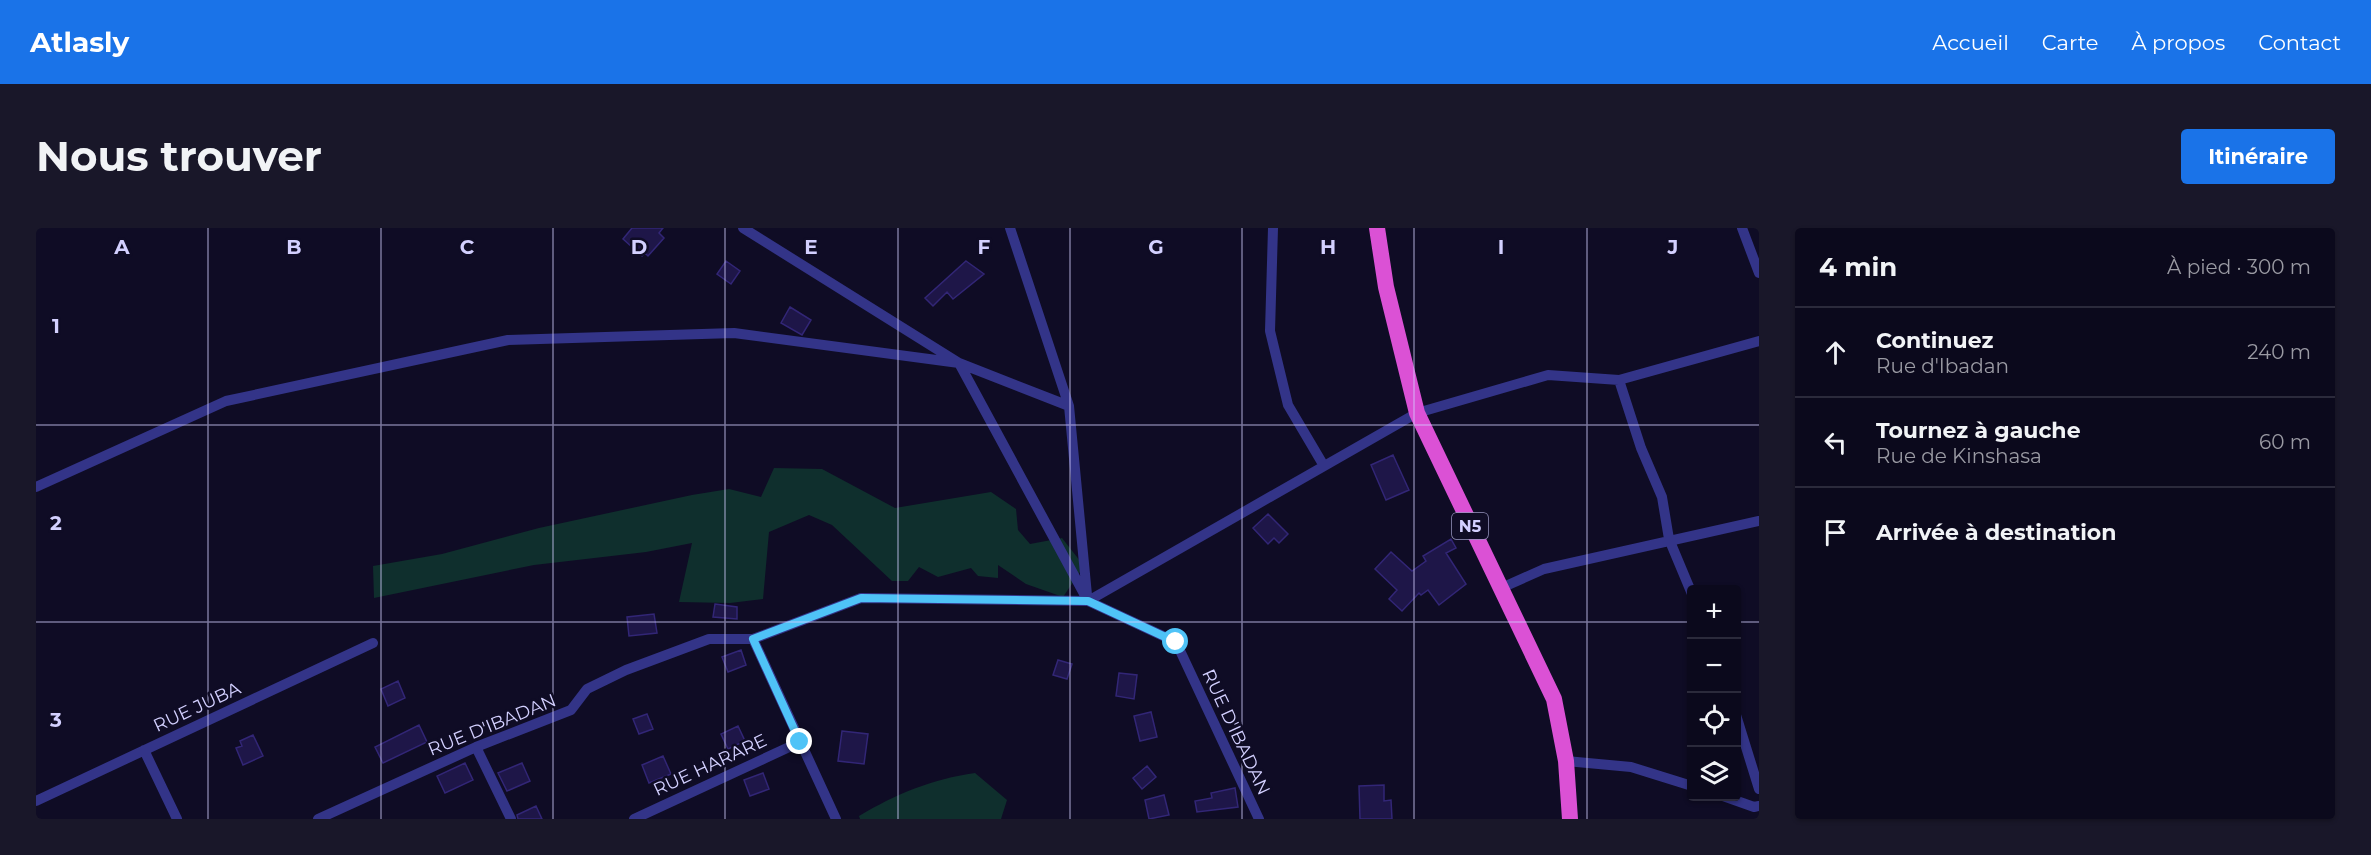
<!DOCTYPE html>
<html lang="fr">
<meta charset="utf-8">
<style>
:root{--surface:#0b091c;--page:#191729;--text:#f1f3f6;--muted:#9a9aa3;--line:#2b2a3b;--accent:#1a73e8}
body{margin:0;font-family:Montserrat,sans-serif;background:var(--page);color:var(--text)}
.controls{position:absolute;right:18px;bottom:18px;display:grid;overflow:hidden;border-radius:6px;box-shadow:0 2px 4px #0004}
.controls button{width:54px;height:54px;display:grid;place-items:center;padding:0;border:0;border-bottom:2px solid var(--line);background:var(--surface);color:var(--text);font:30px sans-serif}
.stop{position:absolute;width:18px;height:18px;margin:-14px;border:4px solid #4fc3f7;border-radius:50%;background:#fff}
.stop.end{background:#4fc3f7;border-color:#fff;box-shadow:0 2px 6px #0008}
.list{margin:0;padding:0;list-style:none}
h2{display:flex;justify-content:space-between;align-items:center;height:78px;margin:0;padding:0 24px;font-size:26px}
h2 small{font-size:20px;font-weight:400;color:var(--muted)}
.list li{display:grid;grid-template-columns:39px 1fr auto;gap:18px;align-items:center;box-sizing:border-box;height:90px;padding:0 24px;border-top:2px solid var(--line)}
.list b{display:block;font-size:22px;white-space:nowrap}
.list p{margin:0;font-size:20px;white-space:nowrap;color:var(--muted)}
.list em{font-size:20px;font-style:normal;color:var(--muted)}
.icon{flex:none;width:33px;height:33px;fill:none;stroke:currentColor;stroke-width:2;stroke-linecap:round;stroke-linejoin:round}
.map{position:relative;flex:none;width:1723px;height:591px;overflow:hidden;border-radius:6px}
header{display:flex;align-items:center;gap:36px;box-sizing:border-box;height:84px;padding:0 30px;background:var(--accent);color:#fff}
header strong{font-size:28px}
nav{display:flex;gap:33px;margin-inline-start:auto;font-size:21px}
.intro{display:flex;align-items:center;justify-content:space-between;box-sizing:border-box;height:144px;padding:0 36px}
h1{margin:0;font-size:42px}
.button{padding:15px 27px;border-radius:6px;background:var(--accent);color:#fff;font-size:21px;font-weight:700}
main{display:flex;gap:36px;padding:0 36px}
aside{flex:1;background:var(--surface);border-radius:6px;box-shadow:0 2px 4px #0004}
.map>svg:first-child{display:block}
.green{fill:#0f2f2d}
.building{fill:#1e1648;stroke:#322676;stroke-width:1.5}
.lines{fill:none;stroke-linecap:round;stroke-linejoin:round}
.minor{stroke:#333488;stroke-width:10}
.trunk{stroke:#db51d5;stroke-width:16}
.route{stroke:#4fc3f7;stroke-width:8}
.grid{fill:none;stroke:#d3d0ff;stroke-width:1.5;stroke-opacity:0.55}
.labels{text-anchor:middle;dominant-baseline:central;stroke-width:5;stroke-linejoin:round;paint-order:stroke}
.shield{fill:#0f0c25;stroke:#9895be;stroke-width:1.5}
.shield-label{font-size:16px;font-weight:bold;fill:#d3d0ff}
.street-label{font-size:18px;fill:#d3d0ff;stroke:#0f0c25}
.grid-label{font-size:20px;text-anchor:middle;font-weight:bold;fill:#d3d0ff;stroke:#0f0c25;stroke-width:5;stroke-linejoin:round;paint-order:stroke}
</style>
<header>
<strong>Atlasly</strong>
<nav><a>Accueil</a><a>Carte</a><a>À propos</a><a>Contact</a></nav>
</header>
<div class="intro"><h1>Nous trouver</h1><a class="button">Itinéraire</a></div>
<main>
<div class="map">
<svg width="1723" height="591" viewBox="0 0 1723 591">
<rect width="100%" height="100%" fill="#0f0c25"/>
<path class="green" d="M738,240l48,1 73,39 96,-16 25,17 2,21 12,14 32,-6 22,28 -21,31 -37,-13 -28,-19v13l-20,-2 -7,-8 -33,9 -19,-10 -11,14h-16l-60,-56 -23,-10 -40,17 -6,67 -33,4 -51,-1 13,-59 -46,9 -112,13 -160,33 -1,-32 69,-12 97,-26 153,-33 37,-6 32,8z
M939,545l32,27 -6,19h-141l-1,-3c37,-22 73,-37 116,-43z"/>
<path class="building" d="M596,0h31l-4,5 5,5 -16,18 -3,-3 -3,3 -19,-17z
M690,33l14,10 -9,13 -14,-10z
M930,33l18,13 -31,25 -6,-7 -14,14 -8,-8z
M754,79l21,13 -9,15 -21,-12z
M1357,227l16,35 -23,10 -15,-35z
M1232,286l20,20 -9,9 -5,-5 -6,6 -15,-16z
M1415,311l5,9 -10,5 20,31 -27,21 -11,-15 -7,5 -2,-2 -17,18 -13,-12 8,-9 -22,-21 16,-17 21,19 14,-10 -3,-5z
M679,376l22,3v12l-24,-2z
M618,386l3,19 -28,3 -2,-19z
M705,422l5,15 -18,7 -6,-15z
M1022,432l14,4 -5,15 -14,-4z
M1083,445l18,2 -3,24 -18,-3z
M362,453l7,17 -17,8 -7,-17z
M1115,484l6,25 -17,4 -6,-25z
M611,486l6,15 -14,5 -6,-15z
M383,497l8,17 -44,21 -8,-16z
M702,498l7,15 -17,8 -7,-15z
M806,503l26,3 -4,30 -26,-3z
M217,507l10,21 -20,9 -7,-17 6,-2 -2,-5z
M627,528l8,18 -22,9 -7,-18z
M429,535l8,17 -28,13 -8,-17z
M486,535l8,18 -23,10 -9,-18z
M1111,538l9,11 -14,12 -9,-11z
M727,545l6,16 -19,7 -6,-16z
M1348,557v16l7,-1 1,19h-32l-1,-33z
M1199,560l3,19 -41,5 -2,-11 17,-3 -1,-5z
M1128,567l5,20 -20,4 -4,-19z
M500,578l6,13h-24l-1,-4z"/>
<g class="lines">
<path class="minor" d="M707,0l216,135 110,43
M974,0l59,178 18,189
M1237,0l-3,103 18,74 36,61
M1706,0l17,45
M1583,152l22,68 21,49 7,42 23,55
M0,259l190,-86 282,-61 226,-7 225,30 129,238
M1463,361l45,-20 215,-48
M1052,373l329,-188 131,-38 71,5 140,-39
M717,411l83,180
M1700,487l23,74
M440,519l35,72
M108,522l33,69
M1530,533l65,6 61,19
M1687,568l31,11 5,-1
M0,573l337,-158
M282,591l158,-72 95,-37 16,-21 39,-19 83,-31h44l108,-41 227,3 88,41 83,177
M598,591l166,-77"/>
<path class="trunk" d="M1341,0l9,59 31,126 137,286 12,62 4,58"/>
</g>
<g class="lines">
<path class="route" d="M764,514l-47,-103 108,-41 227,3 88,41"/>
</g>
<path class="grid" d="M172,0v591M345,0v591M517,0v591M689,0v591M862,0v591M1034,0v591M1206,0v591M1378,0v591M1551,0v591M0,197h1723M0,394h1656M1700,394h23"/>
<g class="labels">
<rect class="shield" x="1416" y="285" width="36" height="26" rx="4.5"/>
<g class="shield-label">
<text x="1434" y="298">N5</text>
</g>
<g class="street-label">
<text transform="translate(161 479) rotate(-25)">RUE JUBA</text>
<text transform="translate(456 497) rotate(-22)">RUE D'IBADAN</text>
<text transform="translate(1200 504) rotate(65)">RUE D'IBADAN</text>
<text transform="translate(674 537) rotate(-25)">RUE HARARE</text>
</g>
</g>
<g class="grid-label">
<text x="86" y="26">A</text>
<text x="258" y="26">B</text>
<text x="431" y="26">C</text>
<text x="603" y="26">D</text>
<text x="775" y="26">E</text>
<text x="948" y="26">F</text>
<text x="1120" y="26">G</text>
<text x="1292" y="26">H</text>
<text x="1465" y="26">I</text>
<text x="1637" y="26">J</text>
<text x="20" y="105">1</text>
<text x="20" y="302">2</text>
<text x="20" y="499">3</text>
</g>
</svg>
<div class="controls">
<button>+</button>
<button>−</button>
<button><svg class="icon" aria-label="locate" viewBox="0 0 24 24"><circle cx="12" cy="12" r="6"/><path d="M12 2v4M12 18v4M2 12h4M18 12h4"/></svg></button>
<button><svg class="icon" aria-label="layers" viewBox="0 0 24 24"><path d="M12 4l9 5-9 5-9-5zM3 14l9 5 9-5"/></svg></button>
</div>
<div class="stop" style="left:1140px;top:414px"></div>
<div class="stop end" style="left:764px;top:514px"></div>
</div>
<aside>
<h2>4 min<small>À pied · 300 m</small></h2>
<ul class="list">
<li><svg class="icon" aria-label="ahead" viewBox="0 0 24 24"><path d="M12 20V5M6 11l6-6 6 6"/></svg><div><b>Continuez</b><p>Rue d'Ibadan</p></div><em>240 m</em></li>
<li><svg class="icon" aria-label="left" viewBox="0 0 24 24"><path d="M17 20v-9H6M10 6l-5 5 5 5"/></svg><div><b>Tournez à gauche</b><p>Rue de Kinshasa</p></div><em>60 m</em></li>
<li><svg class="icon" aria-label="arrive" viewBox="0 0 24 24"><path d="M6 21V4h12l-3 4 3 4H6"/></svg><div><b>Arrivée à destination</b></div></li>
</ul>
</aside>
</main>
